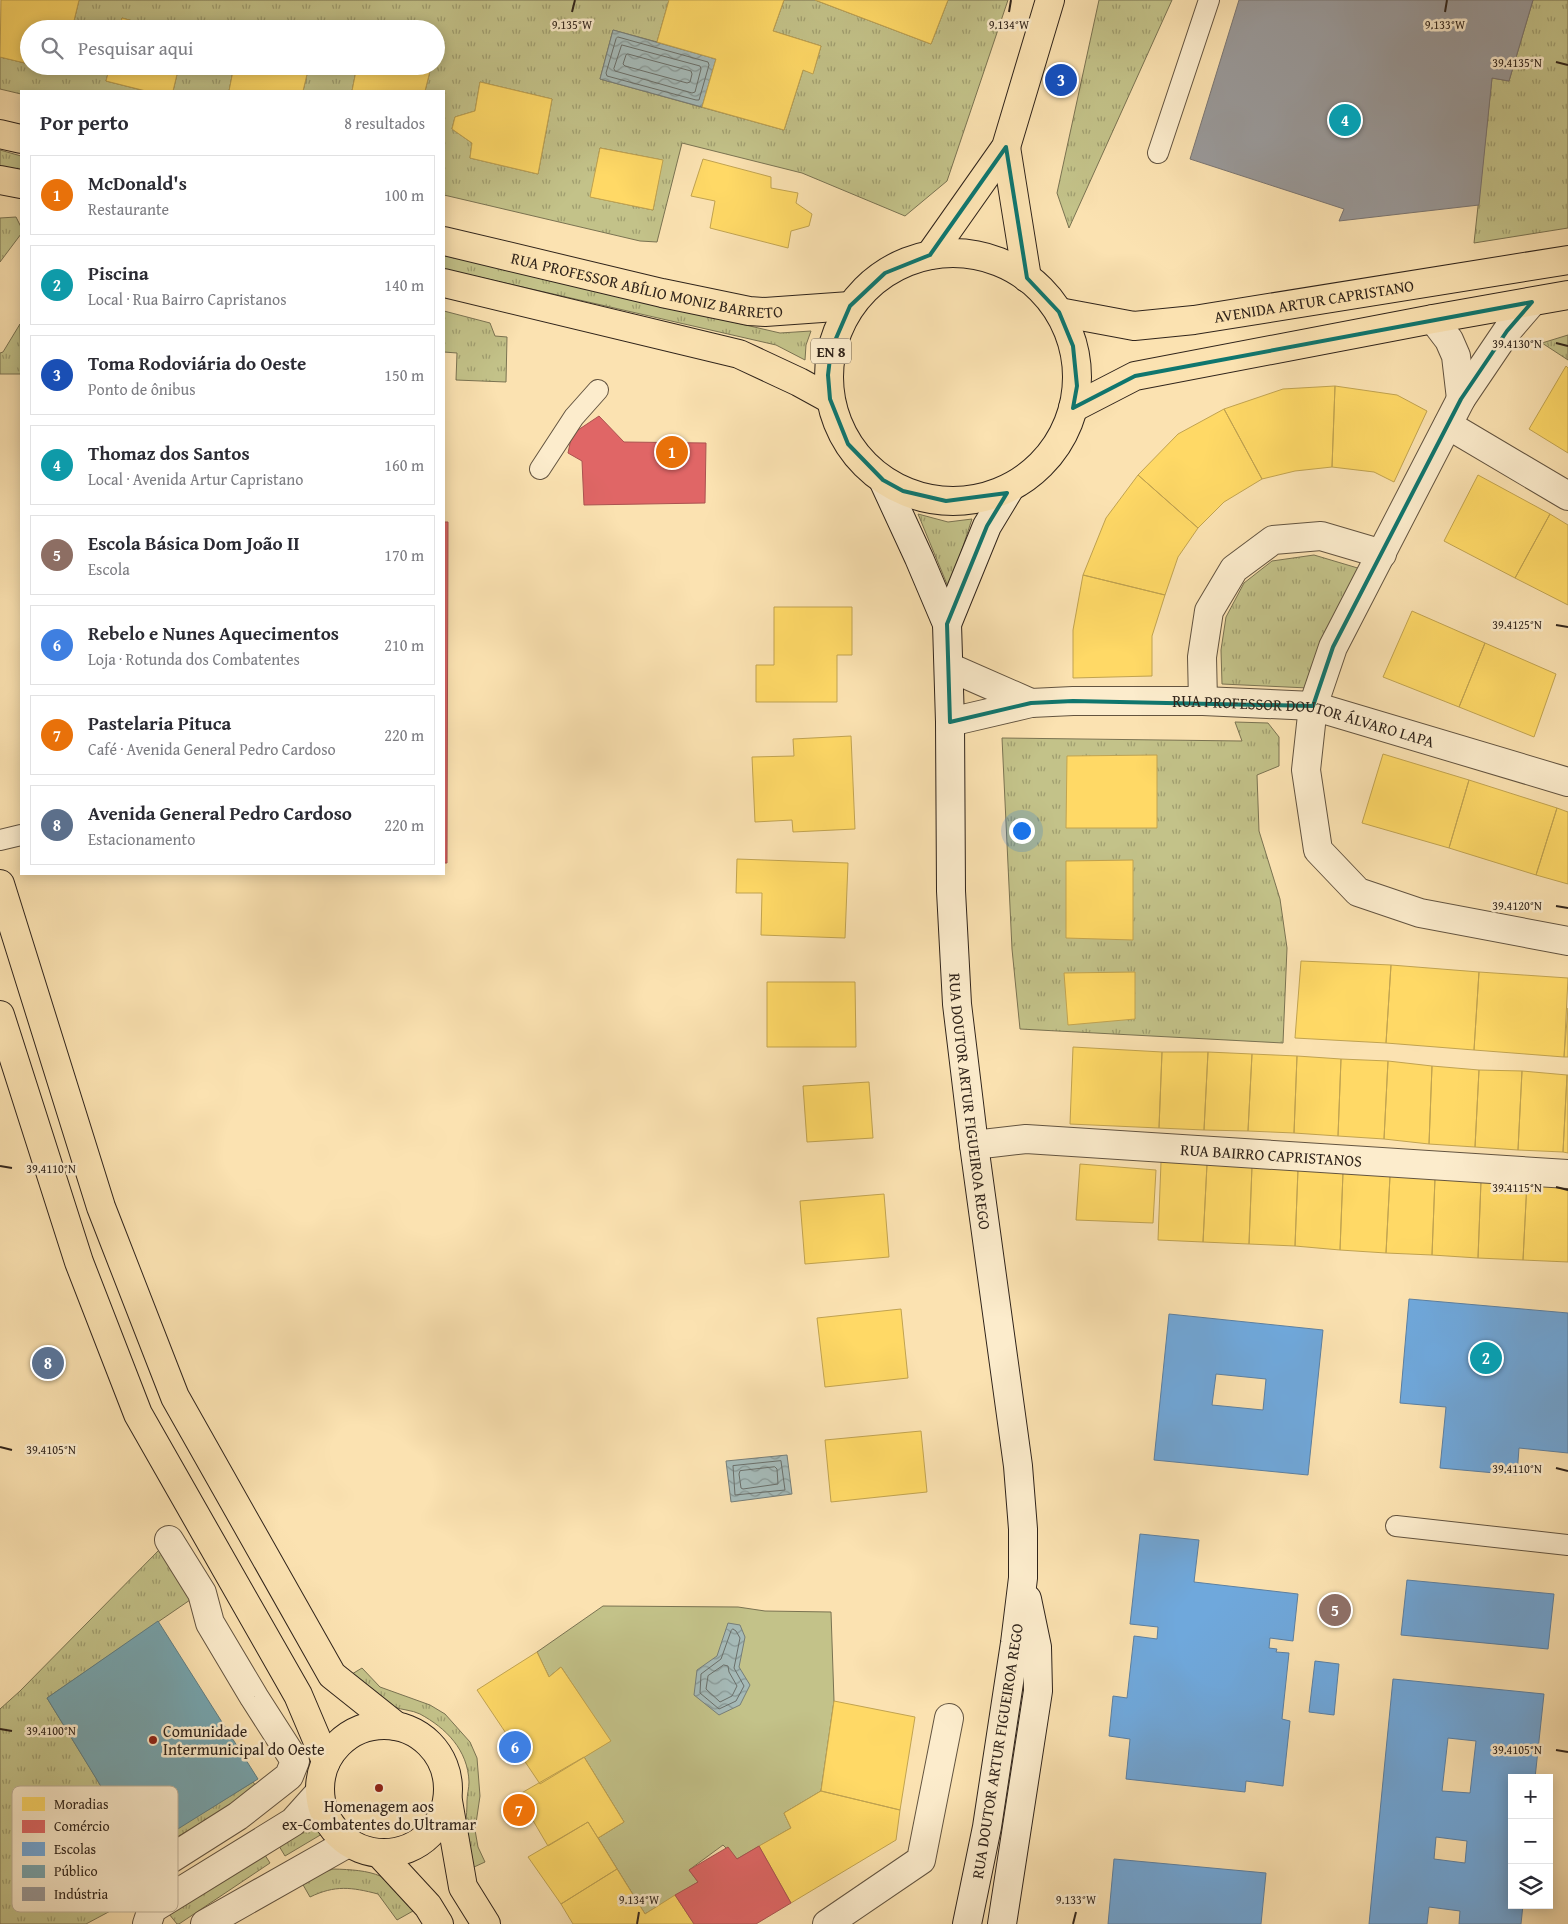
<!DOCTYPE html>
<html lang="pt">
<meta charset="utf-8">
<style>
:root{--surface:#fff;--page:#f2f2f3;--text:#2b2b33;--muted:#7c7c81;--line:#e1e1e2;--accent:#8f2418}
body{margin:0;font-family:"Gentium Book Plus",serif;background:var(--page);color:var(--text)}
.controls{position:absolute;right:15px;bottom:15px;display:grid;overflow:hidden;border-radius:0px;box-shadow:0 2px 12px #0003}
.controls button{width:45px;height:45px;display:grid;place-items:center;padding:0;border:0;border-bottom:1px solid var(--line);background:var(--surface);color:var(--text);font:25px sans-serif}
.you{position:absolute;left:1021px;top:830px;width:18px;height:18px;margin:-12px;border:4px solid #fff;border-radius:50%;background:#1a73e8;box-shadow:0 0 0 8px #1a73e833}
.badge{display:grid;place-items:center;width:32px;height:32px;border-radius:50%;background:var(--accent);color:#fff;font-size:16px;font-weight:700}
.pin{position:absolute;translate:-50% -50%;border:2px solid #fff;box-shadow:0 1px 5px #0006}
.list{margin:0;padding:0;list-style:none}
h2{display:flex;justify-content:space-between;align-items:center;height:65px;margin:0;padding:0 20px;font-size:21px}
h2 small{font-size:16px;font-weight:400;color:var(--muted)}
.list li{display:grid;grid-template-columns:32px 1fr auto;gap:15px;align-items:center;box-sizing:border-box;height:80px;margin:0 10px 10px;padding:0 10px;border:1px solid var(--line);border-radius:0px}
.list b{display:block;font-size:19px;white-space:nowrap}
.list p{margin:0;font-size:16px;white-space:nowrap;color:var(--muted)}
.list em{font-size:16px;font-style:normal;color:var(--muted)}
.icon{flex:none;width:28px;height:28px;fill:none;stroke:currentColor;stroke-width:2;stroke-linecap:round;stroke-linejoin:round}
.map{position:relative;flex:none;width:1568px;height:1924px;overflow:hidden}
.search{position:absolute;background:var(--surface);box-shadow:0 2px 12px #0003;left:20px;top:20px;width:425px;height:55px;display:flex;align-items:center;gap:12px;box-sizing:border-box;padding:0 18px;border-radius:28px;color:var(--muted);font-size:19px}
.panel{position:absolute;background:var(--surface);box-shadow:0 2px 12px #0003;left:20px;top:90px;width:425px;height:785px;border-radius:0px}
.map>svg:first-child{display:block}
.grass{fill:url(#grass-tufts);stroke:#7a7352;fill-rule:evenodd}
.garden{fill:#c3c289;stroke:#7a7352}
.water{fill:url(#water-waves);stroke:#767e79}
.homes{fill:#ffd966;stroke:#c1a350}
.shops{fill:#e06666;stroke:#ab5250}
.schools{fill:#6fa8dc;stroke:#5c80a2;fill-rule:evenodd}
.public{fill:#76a5af;stroke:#617e83}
.industry{fill:#999;stroke:#7a7673}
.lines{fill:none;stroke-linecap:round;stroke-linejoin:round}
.shore{stroke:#6a6f6a;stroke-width:1}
.service-casing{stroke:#635440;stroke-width:22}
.pedestrian-casing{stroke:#635440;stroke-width:30}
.minor-casing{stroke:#635440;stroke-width:30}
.secondary-casing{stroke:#30241b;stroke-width:30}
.primary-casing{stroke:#30241b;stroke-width:30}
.service{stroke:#fceccc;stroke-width:20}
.pedestrian{stroke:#fceccc;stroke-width:28}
.minor{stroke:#fceccc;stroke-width:28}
.secondary{stroke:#fceccc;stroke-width:28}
.primary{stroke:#fbe2b1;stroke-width:28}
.marked{fill:none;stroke:#0f766e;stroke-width:4;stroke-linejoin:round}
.ticks{fill:none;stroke:#30241b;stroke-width:2}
.poi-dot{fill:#8f2418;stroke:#fceccc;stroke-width:2}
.labels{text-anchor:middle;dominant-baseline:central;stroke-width:5;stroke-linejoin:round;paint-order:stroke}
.shield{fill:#fceccc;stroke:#6d6050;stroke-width:1}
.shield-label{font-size:15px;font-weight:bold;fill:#30241b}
.street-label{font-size:16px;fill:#30241b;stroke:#fceccc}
.poi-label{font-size:16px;fill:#30241b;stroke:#fceccc;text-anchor:start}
.key{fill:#fceccc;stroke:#bfb097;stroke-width:1}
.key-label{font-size:14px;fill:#30241b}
.ticks-label{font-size:12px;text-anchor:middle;fill:#30241b;stroke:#fceccc;stroke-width:5;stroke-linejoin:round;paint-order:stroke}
</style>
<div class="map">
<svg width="1568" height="1924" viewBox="0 0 1568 1924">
<defs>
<pattern id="grass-tufts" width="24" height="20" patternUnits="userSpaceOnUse" patternTransform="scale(1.25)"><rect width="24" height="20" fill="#c3c289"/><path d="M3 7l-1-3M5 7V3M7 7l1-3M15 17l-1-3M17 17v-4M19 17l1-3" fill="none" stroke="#9f9d6f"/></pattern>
<pattern id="water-waves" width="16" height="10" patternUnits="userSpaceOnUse" patternTransform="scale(1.25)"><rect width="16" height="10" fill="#a5bab8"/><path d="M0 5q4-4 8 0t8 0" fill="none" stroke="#879795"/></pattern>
</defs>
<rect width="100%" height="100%" fill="#fbe2b1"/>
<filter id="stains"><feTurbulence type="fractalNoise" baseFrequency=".004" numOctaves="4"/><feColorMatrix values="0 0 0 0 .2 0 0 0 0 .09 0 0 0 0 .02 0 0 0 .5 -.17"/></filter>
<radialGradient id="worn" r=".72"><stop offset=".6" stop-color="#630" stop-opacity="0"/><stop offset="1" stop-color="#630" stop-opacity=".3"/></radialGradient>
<path class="grass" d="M79,0h590l-12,42 -44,-12 -13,49 184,51 19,-60 10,3 8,-27 -48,-15 11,-31h31l116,44 17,-44h60l-61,181 -42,35 -103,-43 -120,-30 -25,99 -17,-1 -196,-46v-104h-19l5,-20 -21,-5h27v-37h-160l-31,-7 -2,7h-81l-40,-11 -3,11h-47zM480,82l72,17 -14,75 -68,-16 2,-15 -20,-14 3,-12 20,-6zM600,148l62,12 -9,50 -62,-13z
M1099,0h73l-103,228 -12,-35z
M1533,0h35v228l-94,15 18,-165 17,3z
M0,57l29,7v2h7l24,6 2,-6h48l-4,15 40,10h-125v3l-21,-5z
M179,66h55l-5,25h-56z
M309,66h48l-5,25h-49z
M0,150l21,6v19l-21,-4z
M16,217l5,10v7l-21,28v-44z
M444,255l336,78 31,-2 -5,14 -1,15 -29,-15 -332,-76z
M444,311l46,12 5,13 12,1 -1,45 -50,-2 1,-27 -13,-1z
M20,324l1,50h-21v-21l3,-1z
M1568,335v25l-26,-17z
M918,514l30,8 24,-3 -23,70z
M1314,555l47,14 -53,119 -86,-4 -1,-34 5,-33 18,-34 28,-22z
M1235,722l33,1 11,14v29l-22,9 2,56 21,68 7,49 -4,95 -263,-14 -8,-80 -10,-211 240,3z
M159,1550l31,50 -143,98 94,153 112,-69 6,8 -150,86 35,17 -58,31h-86v-215l20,-18z
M362,1668l18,19 50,18 15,9 25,28 7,16 3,38 -5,34 3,17 7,15 -11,5 -13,-21c4,-15 6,-29 6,-45 0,-6 2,-13 2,-19 -1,-32 -23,-54 -49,-68 -8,-4 -18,-4 -26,-7 -17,-7 -29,-20 -42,-33z
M316,1825l6,9 -37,22 -6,-10z
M263,1852l7,11 -91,61h-2l-8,-10z
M333,1869c37,1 63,4 80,42l-16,9 -19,-26c-27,-7 -43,-9 -68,3l-8,-14 9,-6z"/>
<path class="garden" d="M603,1606l135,1 27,4 66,1 3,89 -13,90 -37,22 7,15 -54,31 -14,-14 -34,25 9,12 -53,32 -47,-76 26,-16 -40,-65 26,-16 -49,-74 -12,10 -12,-25z"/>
<path class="water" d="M613,30l103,29 -14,48 -102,-28z
M787,1455l5,39 -61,8 -5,-41z
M728,1623l12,2 5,12 -6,30 11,18 -10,20 -21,10 -25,-20 3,-25 20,-14z"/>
<path class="homes" d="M1,0h78l-7,29h-43v35l-29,-7z
M669,0h115l-11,31 48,15 -8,28 -10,-4 -19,60 -82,-23 14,-48 -59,-17z
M815,0h133l-17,44z
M122,18l40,11h-43z
M245,22l31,7h-33z
M36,66h26l-1,7z
M110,66h69l-6,25h-27l-40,-10z
M234,66h75l-6,25h-74z
M357,66h52l21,5 -5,20h-73z
M480,82l72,17 -14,75 -68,-16 2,-15 -20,-14 3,-12 20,-6z
M600,148l63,12 -10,50 -63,-13z
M703,159l68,18v11l27,5 -2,10 16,11 -3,12 -18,5 -3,17 -78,-20 5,-27 -24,-5z
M1566,366l2,2v85l-39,-24z
M1335,386l62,9 30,16 -33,71 -20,-10 -42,-5z
M1335,386l-3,81 -37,4 -33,8 -38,-70 59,-20z
M1224,409l38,70 -38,23 -26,26 -60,-53 40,-41z
M1138,475l60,53 -20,29 -13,38 -82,-20 23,-57z
M1478,475l72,39 -35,64 -71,-37z
M1550,514l18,11v80l-53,-27z
M1083,575l82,20 -13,41v40l-79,2v-48z
M774,607h78v48h-15v47h-81v-37h18z
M1412,611l73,32 -26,64 -76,-30z
M1485,643l71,31 -22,63 -75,-30z
M851,736l4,93 -62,3 -1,-12 -37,2 -3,-65 42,-1 -1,-17z
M1383,754l86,26 -20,68 -87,-25z
M1157,755v73h-91l1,-72z
M1469,780l88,28 -21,67 -87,-27z
M1557,808l11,4v72l-32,-9z
M737,859l111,4 -3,75 -84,-3 1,-42h-26z
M1133,860v80l-67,-2v-77z
M1301,961l90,4 -5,78 -91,-5z
M1391,965l88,7 -5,78 -88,-7z
M1135,972v47l-67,6 -4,-52z
M1479,972l89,6 -4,79 -90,-7z
M767,982h88l1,65h-89z
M1568,1008v49h-4z
M1073,1047l89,5 -3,76 -89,-4z
M1162,1052h46l-4,78 -45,-2z
M1208,1052l44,2 -4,77 -44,-1z
M1252,1054l45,2 -3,77 -46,-2z
M1297,1056l44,3 -3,77 -44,-3z
M1341,1059l47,2 -4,78 -46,-3z
M1388,1061l44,5 -3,78 -45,-5z
M1432,1066l47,4 -4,77 -46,-3z
M1479,1070l43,1 -4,79 -43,-3z
M1522,1071l45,4 -4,77 -45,-2z
M1567,1075h1v78l-5,-1z
M869,1082l4,56 -66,4 -4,-56z
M1161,1162l46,2 -4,78 -45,-2z
M1080,1164l76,6 -3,53 -77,-3z
M1207,1164l45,2 -3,78 -46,-2z
M1252,1166l46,3 -3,77 -46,-2z
M1298,1169l45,3 -3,78 -45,-4z
M1343,1172l47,4 -4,77 -46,-3z
M1390,1176l45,2 -3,77 -46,-2z
M1435,1178l46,3 -3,77 -46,-3z
M1481,1181l46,1 -4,78 -45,-2z
M1527,1182l41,2v78l-45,-2z
M884,1194l5,63 -84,7 -5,-63z
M901,1309l7,69 -83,9 -8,-69z
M921,1431l6,61 -96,10 -6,-62z
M537,1652l12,25 12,-10 50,74 -71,43 -63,-94z
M834,1701l81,16 -15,93 -79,-19z
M584,1757l40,65 -26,16 -10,-16 -40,24 -30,-51z
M821,1791l79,19 -4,30 -105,63 -32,-57 32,-18 -7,-15z
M588,1822l29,47 -56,35 -33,-47z
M617,1869l28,45 30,-19 19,29h-121l-12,-20z"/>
<path class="shops" d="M599,416l25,26 82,1 -1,60 -121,2 -2,-44 -14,-8 4,-19z
M444,522h4l-1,341h-3z
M759,1846l32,57 -35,21h-62l-19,-29 23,-13 -9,-12 39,-23 9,12z"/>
<path class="schools" d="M1409,1299l159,14v140l-49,-5 -2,27 -77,-7 6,-61 -46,-4z
M1169,1314l154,16 -15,145 -154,-15zM1216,1374l50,5 -3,31 -51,-5z
M1140,1534l59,6 -5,42 104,12 -5,47 -23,-3 -1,10 8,1 -1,3 13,1 -7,66 8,2 -7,65 -37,-5 -1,11 -119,-13 4,-40 -21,-3 4,-40 14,2 7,-62 23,3 1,-12 -28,-3z
M1407,1580l147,14 -6,55 -147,-14z
M1315,1661l24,3 -5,51 -25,-3z
M1393,1679l151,15 -9,84h-23v127h11l-2,19h-62l1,-13 -31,-4 -2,17h-58zM1448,1738l28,3 -6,52 -28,-2zM1436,1837l31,4 -2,22 -31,-4z
M1114,1859l152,14 -5,51h-153z"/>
<path class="public" d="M158,1621l100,158 -117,73 -94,-154z"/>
<path class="industry" d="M1239,0h294l-24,81 -17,-3 -13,127 -140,16 5,-12 -154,-50z"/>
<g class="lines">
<path class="shore" d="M618,37l90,25 1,3 -10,35h-3l-89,-24 -1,-3 10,-34z
M622,45l78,21 1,3 -6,23 -3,1 -77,-22 -1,-2z
M628,54l63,17 1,3 -2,8 -3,1 -62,-17 -2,-2 3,-9z
M781,1461l4,29 -50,5 -2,-29z
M775,1467l2,2 1,15 -35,5 -2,-1 -2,-14 1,-3z
M733,1629l3,2 4,7 -6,30 10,18 -8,15 -17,8 -19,-16 1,-19 20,-15 10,-28z
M724,1665l4,1 1,6 8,14 -5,10 -12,6 -14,-13 2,-13z"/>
<g class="service-casing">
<path id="service" d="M1158,153l51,-153
M540,469l34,-52 24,-27
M0,840l21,-5
M1396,1526l172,19"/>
</g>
<g class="pedestrian-casing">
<path id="pedestrian" d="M134,1882l104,-66 51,-40 6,-15 -41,-64 -44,-74 -8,-30 -33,-53"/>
</g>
<g class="minor-casing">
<g id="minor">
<path d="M1532,302l-25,29 -46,68 -128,248 -20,59 -7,64 12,80 40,42 62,21 148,28"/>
<path d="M1433,319l16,21 7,16 5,43"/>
<path d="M1448,425l120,71"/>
<path d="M949,667l82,36"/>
<path d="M1203,701l-1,-44 7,-46 25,-42 39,-29 48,-4 61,18"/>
<path id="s1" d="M950,722l81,-19 42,-2h130l110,5 255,76"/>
<path id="s2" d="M974,1145l52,-6 542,35"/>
<path d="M147,1924l5,-15 141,-87 26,-29"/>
<path d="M205,1924l143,-81"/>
<path d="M827,1924l94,-64 28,-142"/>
</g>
</g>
<g class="secondary-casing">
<g id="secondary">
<path id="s3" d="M883,480l36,78 28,66 3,98 1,169 6,113 17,141 44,321 5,63v49l-8,65 -28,184 -20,97"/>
<path d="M947,624l40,-98 23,-38"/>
<path d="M1002,1924l36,-233 -1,-44 -10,-48"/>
</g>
</g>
<g class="primary-casing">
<g id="primary">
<path d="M0,134l21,5"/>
<path d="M1006,147l21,131"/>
<path d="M0,180l21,4"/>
<path id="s4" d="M444,241l218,52 87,18 16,1 85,-6"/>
<circle cx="953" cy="377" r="124"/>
<path d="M930,255l76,-108 44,-147"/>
<path d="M444,283l295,71 60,28 31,17"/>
<path id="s5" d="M1059,312l75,14 60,-6 374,-60"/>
<path d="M1073,408l62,-32 298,-57 135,-24"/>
<path d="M0,884l101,323 74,190 157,278 64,51"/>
<path d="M0,1015l79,247 59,152 160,281 28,66"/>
<circle cx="384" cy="1789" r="64"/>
<path d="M448,1801l15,86 23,37"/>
<path d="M380,1854l48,52 11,18"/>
</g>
</g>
<use href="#service" class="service"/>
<use href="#pedestrian" class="pedestrian"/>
<use href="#minor" class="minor"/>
<use href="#secondary" class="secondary"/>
<use href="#primary" class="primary"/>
</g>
<path class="marked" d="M1006,147l21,131 32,34 14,34 4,40 -4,22 62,-32 397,-74 -25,29 -46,68 -128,248 -20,59 -240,-5 -42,2 -81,19 -3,-98 40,-98 20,-33 -61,8 -43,-10 -20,-11 -35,-36 -18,-45 -2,-24 3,-25 19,-44 35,-33 45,-18z"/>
<path class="ticks" d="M572,12l3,-12M1009,12l2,-12M1445,12l2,-12M1556,62l12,3M1556,343l12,3M1556,625l12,2M1556,906l12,2M0,1166l12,2M1556,1187l12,3M0,1447l12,3M1556,1468l12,3M0,1729l12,2M1556,1750l12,2M637,1924l2,-12M1073,1924l3,-12"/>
<g class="poi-dot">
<circle cx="153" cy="1740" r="5"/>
<circle cx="379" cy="1788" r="5"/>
</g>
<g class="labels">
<rect class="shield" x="811" y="338.5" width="40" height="25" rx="4"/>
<g class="shield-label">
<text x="831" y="351">EN 8</text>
</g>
<g class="street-label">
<text stroke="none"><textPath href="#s4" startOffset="208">RUA PROFESSOR ABÍLIO MONIZ BARRETO</textPath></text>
<text stroke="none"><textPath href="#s5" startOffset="258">AVENIDA ARTUR CAPRISTANO</textPath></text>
<text stroke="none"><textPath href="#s1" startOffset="358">RUA PROFESSOR DOUTOR ÁLVARO LAPA</textPath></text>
<text stroke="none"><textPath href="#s3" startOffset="636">RUA DOUTOR ARTUR FIGUEIROA REGO</textPath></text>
<text stroke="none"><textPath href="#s2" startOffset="298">RUA BAIRRO CAPRISTANOS</textPath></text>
<text transform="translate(997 1751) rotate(-81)">RUA DOUTOR ARTUR FIGUEIROA REGO</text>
</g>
<g class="poi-label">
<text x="163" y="1731">Comunidade<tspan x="163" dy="18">Intermunicipal do Oeste</tspan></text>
<text x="379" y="1806" text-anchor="middle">Homenagem aos<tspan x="379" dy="18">ex-Combatentes do Ultramar</tspan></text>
</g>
</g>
<rect x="12" y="1786" width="166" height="126" rx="8" class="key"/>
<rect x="22" y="1797" width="23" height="14" fill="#ffd966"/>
<rect x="22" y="1820" width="23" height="13" fill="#e06666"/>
<rect x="22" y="1842" width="23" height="14" fill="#6fa8dc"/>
<rect x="22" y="1865" width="23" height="13" fill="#76a5af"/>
<rect x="22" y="1887" width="23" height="14" fill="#999"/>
<g class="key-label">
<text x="54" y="1809">Moradias</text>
<text x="54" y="1831">Comércio</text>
<text x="54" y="1854">Escolas</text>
<text x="54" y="1876">Público</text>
<text x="54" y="1899">Indústria</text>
</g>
<g class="ticks-label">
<text x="572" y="29">9.135°W</text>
<text x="1009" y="29">9.134°W</text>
<text x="1445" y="29">9.133°W</text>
<text x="1517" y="67">39.4135°N</text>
<text x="1517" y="348">39.4130°N</text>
<text x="1517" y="629">39.4125°N</text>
<text x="1517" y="910">39.4120°N</text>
<text x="51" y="1173">39.4110°N</text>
<text x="1517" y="1192">39.4115°N</text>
<text x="51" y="1454">39.4105°N</text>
<text x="1517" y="1473">39.4110°N</text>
<text x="51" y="1735">39.4100°N</text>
<text x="1517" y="1754">39.4105°N</text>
<text x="639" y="1904">9.134°W</text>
<text x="1076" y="1904">9.133°W</text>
</g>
<rect width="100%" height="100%" filter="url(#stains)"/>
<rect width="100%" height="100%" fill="url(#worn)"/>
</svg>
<div class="controls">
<button>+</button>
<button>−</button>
<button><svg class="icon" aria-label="layers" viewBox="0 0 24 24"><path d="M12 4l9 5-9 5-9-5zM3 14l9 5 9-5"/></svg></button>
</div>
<div class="you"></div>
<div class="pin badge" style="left:672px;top:452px;background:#e8710a">1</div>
<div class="pin badge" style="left:1486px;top:1358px;background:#0f9aa8">2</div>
<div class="pin badge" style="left:1061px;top:80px;background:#1a4fb4">3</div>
<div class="pin badge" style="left:1345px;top:120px;background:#0f9aa8">4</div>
<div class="pin badge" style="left:1335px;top:1610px;background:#8d6e63">5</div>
<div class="pin badge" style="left:515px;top:1747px;background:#3f7fe0">6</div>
<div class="pin badge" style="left:519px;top:1810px;background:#e8710a">7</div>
<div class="pin badge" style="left:48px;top:1363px;background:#5c6f8a">8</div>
<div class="search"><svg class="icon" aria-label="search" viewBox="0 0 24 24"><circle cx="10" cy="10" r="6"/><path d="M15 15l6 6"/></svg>Pesquisar aqui</div>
<section class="panel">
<h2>Por perto<small>8 resultados</small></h2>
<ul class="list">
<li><span class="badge" style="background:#e8710a">1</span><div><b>McDonald's</b><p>Restaurante</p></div><em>100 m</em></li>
<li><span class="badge" style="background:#0f9aa8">2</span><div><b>Piscina</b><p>Local · Rua Bairro Capristanos</p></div><em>140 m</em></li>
<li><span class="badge" style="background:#1a4fb4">3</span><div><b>Toma Rodoviária do Oeste</b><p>Ponto de ônibus</p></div><em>150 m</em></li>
<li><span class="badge" style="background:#0f9aa8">4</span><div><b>Thomaz dos Santos</b><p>Local · Avenida Artur Capristano</p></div><em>160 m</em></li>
<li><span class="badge" style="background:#8d6e63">5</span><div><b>Escola Básica Dom João II</b><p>Escola</p></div><em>170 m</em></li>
<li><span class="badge" style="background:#3f7fe0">6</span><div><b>Rebelo e Nunes Aquecimentos</b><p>Loja · Rotunda dos Combatentes</p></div><em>210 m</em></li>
<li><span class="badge" style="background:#e8710a">7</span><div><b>Pastelaria Pituca</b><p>Café · Avenida General Pedro Cardoso</p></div><em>220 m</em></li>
<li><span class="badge" style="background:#5c6f8a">8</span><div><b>Avenida General Pedro Cardoso</b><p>Estacionamento</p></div><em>220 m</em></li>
</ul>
</section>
</div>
